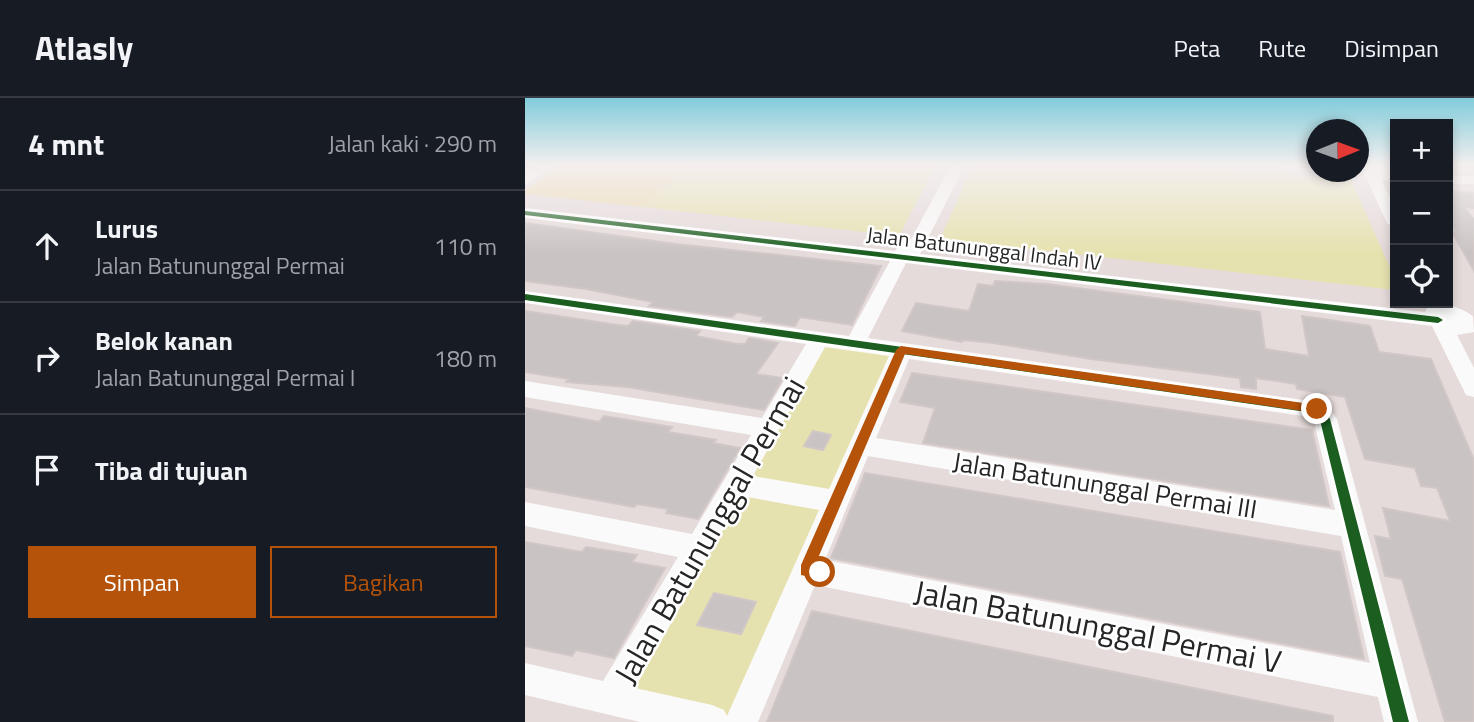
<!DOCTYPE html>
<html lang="id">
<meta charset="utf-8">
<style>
:root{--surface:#171b24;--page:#20242c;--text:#f1f3f6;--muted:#9ea1a6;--line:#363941;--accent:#b45309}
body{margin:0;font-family:"Titillium Web",sans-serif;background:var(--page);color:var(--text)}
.controls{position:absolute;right:21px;top:21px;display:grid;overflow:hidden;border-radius:0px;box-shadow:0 4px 10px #0003}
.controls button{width:63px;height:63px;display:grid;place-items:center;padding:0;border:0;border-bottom:2px solid var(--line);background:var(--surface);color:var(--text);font:35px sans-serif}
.compass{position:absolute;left:781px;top:21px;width:63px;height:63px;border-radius:50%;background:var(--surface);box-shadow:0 4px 10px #0003;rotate:89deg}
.stop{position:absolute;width:21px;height:21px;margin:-16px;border:5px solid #b45309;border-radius:50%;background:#fff}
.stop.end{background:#b45309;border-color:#fff;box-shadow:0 2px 7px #0008}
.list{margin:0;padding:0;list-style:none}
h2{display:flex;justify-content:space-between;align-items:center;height:91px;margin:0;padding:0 28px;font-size:30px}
h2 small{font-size:23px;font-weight:400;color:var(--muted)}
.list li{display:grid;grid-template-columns:46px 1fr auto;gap:21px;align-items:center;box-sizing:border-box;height:112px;padding:0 28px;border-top:2px solid var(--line)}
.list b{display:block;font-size:26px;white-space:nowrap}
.list p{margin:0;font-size:23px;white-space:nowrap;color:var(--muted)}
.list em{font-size:23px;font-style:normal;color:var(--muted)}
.actions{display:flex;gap:14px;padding:21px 28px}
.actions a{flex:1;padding:16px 0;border:2px solid var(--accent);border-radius:0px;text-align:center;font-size:24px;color:var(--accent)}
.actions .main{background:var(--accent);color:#fff}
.icon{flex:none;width:38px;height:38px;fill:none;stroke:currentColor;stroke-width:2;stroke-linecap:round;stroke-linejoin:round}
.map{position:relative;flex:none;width:949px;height:624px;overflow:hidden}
header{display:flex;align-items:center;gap:42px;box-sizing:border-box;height:98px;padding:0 35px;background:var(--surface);border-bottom:2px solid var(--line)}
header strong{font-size:33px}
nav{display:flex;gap:38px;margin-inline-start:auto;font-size:24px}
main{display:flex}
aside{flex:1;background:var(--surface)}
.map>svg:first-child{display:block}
.green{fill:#e6e2b0}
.pitch{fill:#ecdaad}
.building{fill:#cac3c3;stroke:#d1c7c7;stroke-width:2}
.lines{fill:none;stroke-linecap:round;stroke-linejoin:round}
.minor{fill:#fbfafa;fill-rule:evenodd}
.cycleway-casing{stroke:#fff;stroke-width:5}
.cycleway{fill:#1b5e20;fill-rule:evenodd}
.route{fill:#b45309}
.labels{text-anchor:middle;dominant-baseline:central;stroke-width:5;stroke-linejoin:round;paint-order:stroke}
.far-street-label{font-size:21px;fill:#262626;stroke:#fff}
.street-label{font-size:26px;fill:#262626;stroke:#fff}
.near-street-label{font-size:32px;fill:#262626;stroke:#fff}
</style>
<header>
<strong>Atlasly</strong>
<nav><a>Peta</a><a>Rute</a><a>Disimpan</a></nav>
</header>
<main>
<aside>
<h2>4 mnt<small>Jalan kaki · 290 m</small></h2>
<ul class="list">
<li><svg class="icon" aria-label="ahead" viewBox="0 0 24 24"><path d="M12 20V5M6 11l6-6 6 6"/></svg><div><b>Lurus</b><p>Jalan Batununggal Permai</p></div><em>110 m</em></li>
<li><svg class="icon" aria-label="right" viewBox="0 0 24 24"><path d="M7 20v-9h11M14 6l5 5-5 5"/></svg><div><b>Belok kanan</b><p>Jalan Batununggal Permai I</p></div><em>180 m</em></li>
<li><svg class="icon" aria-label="arrive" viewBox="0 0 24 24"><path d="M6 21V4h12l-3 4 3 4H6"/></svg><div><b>Tiba di tujuan</b></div></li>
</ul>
<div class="actions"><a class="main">Simpan</a><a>Bagikan</a></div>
</aside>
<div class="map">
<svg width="949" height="624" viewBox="0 0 949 624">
<rect width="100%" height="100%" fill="#e6dbdb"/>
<path class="green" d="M165,67h246l-37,71 -256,-29z
M448,67h221l157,15 44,99v11l-455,-51z
M296,242l79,11 -165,371 -120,-21z"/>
<path class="pitch" d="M35,67h130l-47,42 -118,-13v-4z"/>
<path class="building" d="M923,89l4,4 22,2v15l-10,-1 10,13v51l-22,-39 5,1 -9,-12z
M0,125l151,21 205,22 -29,59 -52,-8 -5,9 -34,-5 3,-4 -27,-5 -5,5 -83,-11 4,-4 -67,-13 -61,-8z
M470,183l51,3 214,28 5,37 44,7 -7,-40 68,10 9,26 52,7 43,101v262h-29l-43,-143 -17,-3 -10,-40 16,3 -8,-31 67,13 -13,-33 -16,-2 -6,-18 -50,-9 -20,-62 -48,-8 -1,-5 -40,-6v11l-15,-2 -1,-9 -149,-19 -98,-16 -30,-3 -1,2 -60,-11 14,-28 53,8 9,-27 15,2z
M0,213l93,14 10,1 5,-5 67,10 -4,5 41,8h8l4,-6 29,5 -22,31 27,4 -19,32 -137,-23 -61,-5 3,-3 -44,-7z
M387,275l400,57 17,76 -406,-63 12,-35 -35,-6z
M0,310l74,14 5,-6 68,11 -4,5 48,8 -3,3 27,5 -42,71 -32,-6 2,-4 -31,-5 -3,3 -109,-20z
M288,333l18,4 -8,15 -19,-4z
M340,375l475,79 24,107 -533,-101z
M0,444l57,10 4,-5 51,8 -5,7 33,6 -51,90 -38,-8 -4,6 -47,-10z
M189,495l42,9 -15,32 -44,-9z
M287,513l521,105v6h-566z"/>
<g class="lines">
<path class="minor" d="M13,67h17l-30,20v-11z
M426,67h14l-45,89 505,58 3,-5c18,-4 30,-1 45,9l1,16 -17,3 17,33v29l-8,-2 -34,-69 -526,-63 -38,75 457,65 12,16 81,303h-34l-6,-25 -563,-112 -57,137h-118l-115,-27v-32l78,18 75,-124 -153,-31v-24l167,32 59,-99 -226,-38v-16l237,37 44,-74 -281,-41v-12l324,45 41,-75 -365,-43v-10l370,43 4,-6h9zM300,249l64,9 -60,133 -76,-13zM384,261l401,58 4,5 21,88 -459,-72zM343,358l473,80 29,127 -545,-103zM217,398l77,14 -92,206 -3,-6 -12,-5 -77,-17z
M752,67h40v7h3h-3l-33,-3z
M835,67h29l6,4v9l-13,3 13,26v21l-8,-5z
M923,78h26v8h-26z"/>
<g class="cycleway-casing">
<path id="cycleway" d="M0,113l913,106 5,3 -5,3 -913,-108z
M0,196l796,112 9,13 79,303h-16l-73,-302 -6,-7 -789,-113z"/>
</g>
<use href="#cycleway" class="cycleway"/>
</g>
<linearGradient id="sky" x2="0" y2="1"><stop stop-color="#81ccda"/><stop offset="0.43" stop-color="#f4efef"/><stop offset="1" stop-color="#f4efef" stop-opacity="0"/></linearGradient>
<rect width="949" height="155" fill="url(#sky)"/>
<path class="route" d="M376,248l416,59 6,4 -6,4 -412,-59 -90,211 10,3v9l-5,2 -19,-4v-10l95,-215z"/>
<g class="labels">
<g class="far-street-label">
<text transform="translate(459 150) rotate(7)">Jalan Batununggal Indah IV</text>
</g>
<g class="street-label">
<text transform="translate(580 387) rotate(9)">Jalan Batununggal Permai III</text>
</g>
<g class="near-street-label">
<text transform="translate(184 432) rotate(-60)">Jalan Batununggal Permai</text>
<text transform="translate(573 528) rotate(11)">Jalan Batununggal Permai V</text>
</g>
</g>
</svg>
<div class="controls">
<button>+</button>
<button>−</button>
<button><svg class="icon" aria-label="locate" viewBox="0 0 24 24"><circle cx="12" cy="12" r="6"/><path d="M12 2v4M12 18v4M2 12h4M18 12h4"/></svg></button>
</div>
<svg class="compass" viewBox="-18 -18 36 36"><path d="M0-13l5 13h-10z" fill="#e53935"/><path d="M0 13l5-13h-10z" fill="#9ea1a6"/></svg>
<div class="stop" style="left:295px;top:474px"></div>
<div class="stop end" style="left:792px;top:311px"></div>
</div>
</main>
